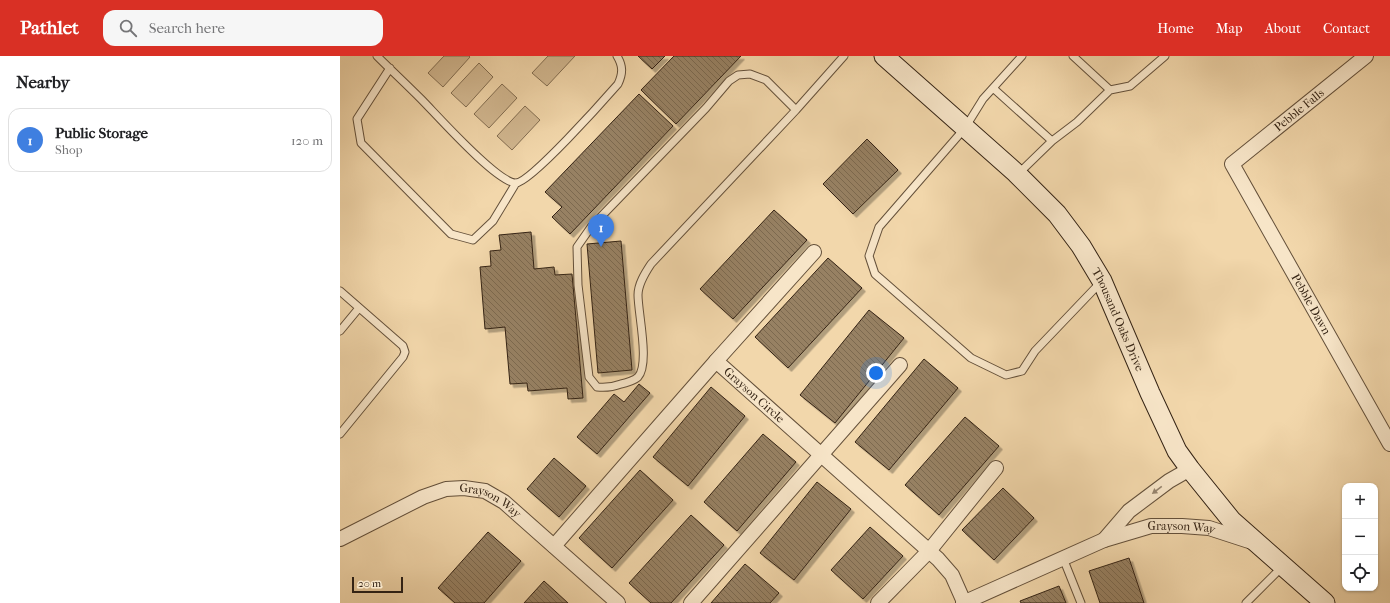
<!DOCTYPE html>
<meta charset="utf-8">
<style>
:root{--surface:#fff;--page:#f6f6f6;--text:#202124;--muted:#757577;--line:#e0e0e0;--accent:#d93025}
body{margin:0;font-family:"IM FELL French Canon",serif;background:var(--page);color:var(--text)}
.controls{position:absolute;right:12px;bottom:12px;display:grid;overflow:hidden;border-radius:8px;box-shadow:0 1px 3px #0004}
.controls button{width:36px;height:36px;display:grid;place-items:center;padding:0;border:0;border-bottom:1px solid var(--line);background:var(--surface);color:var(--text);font:20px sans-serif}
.scale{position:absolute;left:12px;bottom:10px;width:51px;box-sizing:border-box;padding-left:4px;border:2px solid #342314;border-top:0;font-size:11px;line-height:14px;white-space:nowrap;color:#342314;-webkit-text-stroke:3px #f7e5c8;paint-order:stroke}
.you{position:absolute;left:536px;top:317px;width:14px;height:14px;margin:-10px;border:3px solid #fff;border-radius:50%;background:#1a73e8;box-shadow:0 0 0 6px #1a73e833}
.badge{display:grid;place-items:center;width:26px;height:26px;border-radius:50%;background:var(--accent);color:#fff;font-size:13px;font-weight:700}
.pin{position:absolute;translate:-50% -33px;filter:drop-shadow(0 1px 2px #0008)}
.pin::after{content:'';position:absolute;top:21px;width:14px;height:12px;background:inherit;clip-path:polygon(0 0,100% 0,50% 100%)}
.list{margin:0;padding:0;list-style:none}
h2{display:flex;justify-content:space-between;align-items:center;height:52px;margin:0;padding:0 16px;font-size:17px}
h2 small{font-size:13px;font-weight:400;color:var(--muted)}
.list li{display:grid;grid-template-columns:26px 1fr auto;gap:12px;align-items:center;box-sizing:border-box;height:64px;margin:0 8px 8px;padding:0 8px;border:1px solid var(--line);border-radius:12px}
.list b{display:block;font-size:15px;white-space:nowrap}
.list p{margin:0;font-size:13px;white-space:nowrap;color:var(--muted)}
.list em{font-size:13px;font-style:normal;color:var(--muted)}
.icon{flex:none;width:22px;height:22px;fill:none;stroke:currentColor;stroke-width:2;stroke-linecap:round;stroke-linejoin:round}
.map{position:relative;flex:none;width:1050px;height:547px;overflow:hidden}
header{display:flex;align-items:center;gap:24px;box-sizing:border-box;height:56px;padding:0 20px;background:var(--accent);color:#fff}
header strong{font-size:19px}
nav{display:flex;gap:22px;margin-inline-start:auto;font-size:14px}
.search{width:280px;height:36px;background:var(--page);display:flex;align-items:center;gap:10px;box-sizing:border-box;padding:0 14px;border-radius:12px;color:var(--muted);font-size:15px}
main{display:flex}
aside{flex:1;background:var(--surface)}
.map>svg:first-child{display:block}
.green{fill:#d2b891;stroke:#836e52}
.building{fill:url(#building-back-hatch);stroke:#342314;filter:url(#shadow)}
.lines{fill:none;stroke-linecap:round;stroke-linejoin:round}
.service-casing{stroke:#64503a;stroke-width:9}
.minor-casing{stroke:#64503a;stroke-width:16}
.secondary-casing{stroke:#342314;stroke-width:21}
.service{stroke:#f7e5c8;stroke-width:7}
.minor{stroke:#f7e5c8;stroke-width:14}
.secondary{stroke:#f7e5c8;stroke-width:19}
.oneway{fill:#96846e}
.labels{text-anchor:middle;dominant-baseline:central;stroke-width:3;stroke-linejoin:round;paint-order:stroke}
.street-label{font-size:12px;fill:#342314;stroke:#f7e5c8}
</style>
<header>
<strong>Pathlet</strong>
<div class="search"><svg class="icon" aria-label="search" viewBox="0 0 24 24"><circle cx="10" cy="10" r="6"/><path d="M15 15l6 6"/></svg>Search here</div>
<nav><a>Home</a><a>Map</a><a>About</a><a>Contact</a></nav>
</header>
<main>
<aside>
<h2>Nearby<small></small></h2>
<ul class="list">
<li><span class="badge" style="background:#3f7fe0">1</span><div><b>Public Storage</b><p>Shop</p></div><em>120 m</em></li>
</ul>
</aside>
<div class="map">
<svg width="1050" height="547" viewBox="0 0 1050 547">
<defs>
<pattern id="building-back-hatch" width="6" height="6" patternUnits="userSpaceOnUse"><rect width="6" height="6" fill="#978163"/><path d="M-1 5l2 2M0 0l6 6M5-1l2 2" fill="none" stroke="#7c6950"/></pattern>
<filter id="shadow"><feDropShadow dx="3.5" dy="3.5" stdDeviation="0" flood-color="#0004"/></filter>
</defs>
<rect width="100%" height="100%" fill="#f2d7ab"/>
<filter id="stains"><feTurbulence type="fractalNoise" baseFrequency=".005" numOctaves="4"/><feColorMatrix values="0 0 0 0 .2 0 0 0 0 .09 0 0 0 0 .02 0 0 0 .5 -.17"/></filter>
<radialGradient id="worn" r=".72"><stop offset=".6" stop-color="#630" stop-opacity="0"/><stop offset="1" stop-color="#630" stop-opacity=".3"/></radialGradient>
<path class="green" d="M104,0h25l1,1 -27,30 -15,-14z
M208,0h27l-28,30 -15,-13z
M139,7l14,14 -27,30 -15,-14z
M162,28l15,14 -28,30 -15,-14z
M185,50l15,14 -28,30 -15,-14z"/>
<path class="building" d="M298,0h27l-13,13z
M334,0h67l-65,68 -35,-34z
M299,38l34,32 -103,108 -18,-17 10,-10 -17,-15z
M527,83l31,31 -45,44 -30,-30z
M434,154l33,30 -74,79 -33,-30z
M191,176l3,37 20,-2 1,8 17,-1 11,124 -15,1 -1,-11 -39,3 -1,-8 -17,1 -5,-57 -20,2 -5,-62 11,-1 -1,-15 11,-1 -2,-15z
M281,185l11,129 -34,3 -11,-129z
M488,202l34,30 -74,80 -33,-31z
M529,254l35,28 -69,85 -35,-28z
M584,303l34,29 -69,82 -34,-28z
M299,328l11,9 -53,61 -20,-17 37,-43 10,8z
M371,331l34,29 -57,70 -35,-29z
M625,361l34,29 -60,69 -34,-30z
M423,378l33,28 -59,69 -33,-29z
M214,402l32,28 -27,31 -32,-28z
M300,414l33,30 -61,68 -33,-30z
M477,426l34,27 -57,71 -34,-27z
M663,432l31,30 -40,42 -32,-30z
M351,459l33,30 -53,58h-20l-22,-20z
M530,471l33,29 -40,43 -32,-29z
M148,476l33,29 -37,42h-29l-17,-15z
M789,502l15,45h-44l-11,-32z
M405,508l34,29 -9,10h-59z
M204,525l24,22h-44z
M719,530l7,17h-45l-1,-2z"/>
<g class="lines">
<g class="service-casing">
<path id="service" d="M37,0c14,14 29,28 44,43 15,15 76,84 95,84 15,-1 88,-83 102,-99 5,-11 5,-18 -1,-28
M682,0l-39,43 -18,29 -86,99 -10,29 6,18 96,84 35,17 16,-4 13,-20 65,-68
M50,12l-33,51 4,24 90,91 22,6 20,-19 23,-38
M653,32l59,53 25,-19 33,-32 -37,-34
M770,34l20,-4 35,-30
M456,54l-30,-30 -16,-6 -12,1 -9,6 -23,27 -115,119 -14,20 1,38 11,92 8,10c9,1 16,0 24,-3 5,-1 14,-4 17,-7 12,-13 0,-64 0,-82 0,-11 7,-22 13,-31l145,-154 48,-54
M678,118l34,-33
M0,235l63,55 2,6 -2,5 -63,77
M0,275l19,-23
M723,502l18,45
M906,547l37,-37"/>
</g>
<g class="minor-casing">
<g id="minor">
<path id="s1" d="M1026,0l-134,108 158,280"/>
<path d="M376,305l98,-109"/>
<path id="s2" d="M0,483l83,-42 23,-8 18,-1 21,3 19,11 114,101"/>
<path d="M764,484l25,-29 40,-30 21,-12"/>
<path id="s3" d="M214,490l162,-185 222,198 14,16 12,27"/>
<path d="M351,547l209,-238"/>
<path d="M538,547l51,-52 67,-83"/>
<path id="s4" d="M623,547l141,-63 47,-14h31l27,2 43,14"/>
</g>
</g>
<g class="secondary-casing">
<g id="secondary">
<path id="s5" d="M544,0l132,117 41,41 24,32 21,35 48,112 27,58 13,18 42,52 93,82"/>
</g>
</g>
<use href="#service" class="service"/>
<use href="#minor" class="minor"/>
<use href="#secondary" class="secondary"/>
</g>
<defs><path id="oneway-solid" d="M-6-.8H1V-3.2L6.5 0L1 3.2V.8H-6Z"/></defs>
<use class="oneway" href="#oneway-solid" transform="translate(817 434) rotate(143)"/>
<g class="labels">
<g class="street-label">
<text transform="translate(959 54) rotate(-39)">Pebble Falls</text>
<text stroke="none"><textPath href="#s1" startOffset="333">Pebble Dawn</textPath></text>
<text stroke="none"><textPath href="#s5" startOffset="357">Thousand Oaks Drive</textPath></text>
<text stroke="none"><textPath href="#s3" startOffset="297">Grayson Circle</textPath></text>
<text stroke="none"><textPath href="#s2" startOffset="165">Grayson Way</textPath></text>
<text stroke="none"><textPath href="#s4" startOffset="234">Grayson Way</textPath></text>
</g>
</g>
<rect width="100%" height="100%" filter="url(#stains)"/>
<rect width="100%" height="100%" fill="url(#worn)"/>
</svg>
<div class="controls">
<button>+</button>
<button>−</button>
<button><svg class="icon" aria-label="locate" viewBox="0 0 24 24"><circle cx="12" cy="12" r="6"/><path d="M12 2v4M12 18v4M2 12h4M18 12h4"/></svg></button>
</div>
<div class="scale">20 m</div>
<div class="you"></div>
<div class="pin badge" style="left:261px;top:191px;background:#3f7fe0">1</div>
</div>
</main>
